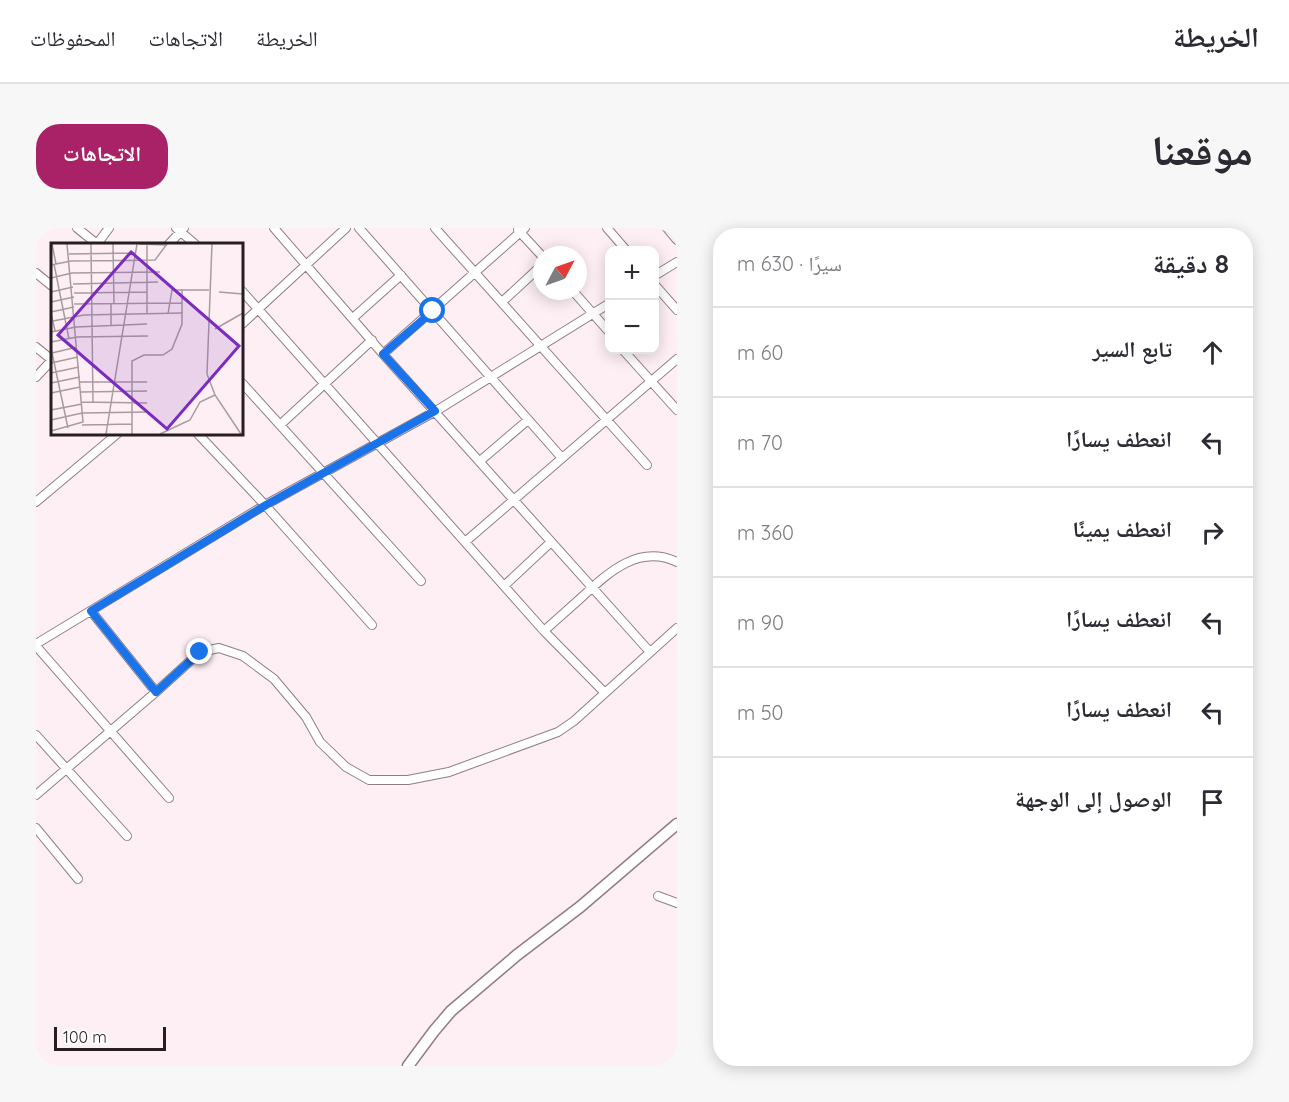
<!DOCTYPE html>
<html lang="ar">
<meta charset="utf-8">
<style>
:root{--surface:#fff;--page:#f7f7f7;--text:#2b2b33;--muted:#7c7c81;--line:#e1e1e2;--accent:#a92166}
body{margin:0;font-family:Quicksand,"Noto Naskh Arabic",sans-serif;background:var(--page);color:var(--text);direction:rtl}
.controls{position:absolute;right:18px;top:18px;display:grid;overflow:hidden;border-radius:12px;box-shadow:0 3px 15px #0003}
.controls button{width:54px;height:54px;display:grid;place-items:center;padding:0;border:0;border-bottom:2px solid var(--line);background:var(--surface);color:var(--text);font:30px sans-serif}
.compass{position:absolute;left:497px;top:18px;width:54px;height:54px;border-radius:50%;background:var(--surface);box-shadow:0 3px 15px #0003;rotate:49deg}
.scale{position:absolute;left:18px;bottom:15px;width:112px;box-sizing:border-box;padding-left:6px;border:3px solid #271e21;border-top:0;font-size:16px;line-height:21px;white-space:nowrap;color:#271e21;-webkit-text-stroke:4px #fff;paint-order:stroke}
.stop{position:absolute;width:18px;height:18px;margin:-14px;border:4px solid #1a73e8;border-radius:50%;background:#fff}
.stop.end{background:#1a73e8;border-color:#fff;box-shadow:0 2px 6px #0008}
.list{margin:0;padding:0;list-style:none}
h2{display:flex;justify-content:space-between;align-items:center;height:78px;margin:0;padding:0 24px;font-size:26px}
h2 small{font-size:20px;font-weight:400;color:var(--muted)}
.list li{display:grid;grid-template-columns:39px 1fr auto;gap:18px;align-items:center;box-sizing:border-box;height:90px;padding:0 24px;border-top:2px solid var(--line)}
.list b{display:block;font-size:22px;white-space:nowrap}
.list em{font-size:20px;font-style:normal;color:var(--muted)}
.icon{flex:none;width:33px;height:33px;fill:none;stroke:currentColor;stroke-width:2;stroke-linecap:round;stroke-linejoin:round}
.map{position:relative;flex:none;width:641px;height:838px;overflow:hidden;direction:ltr;border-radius:24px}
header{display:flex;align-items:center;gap:36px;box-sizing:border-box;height:84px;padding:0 30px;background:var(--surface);border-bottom:2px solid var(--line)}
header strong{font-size:28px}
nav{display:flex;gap:33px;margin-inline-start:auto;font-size:21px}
.intro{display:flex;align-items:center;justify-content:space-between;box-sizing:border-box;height:144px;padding:0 36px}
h1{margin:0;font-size:42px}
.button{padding:15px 27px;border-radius:24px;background:var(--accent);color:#fff;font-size:21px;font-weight:700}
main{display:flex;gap:36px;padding:0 36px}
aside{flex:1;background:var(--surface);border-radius:24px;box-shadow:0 3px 15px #0003}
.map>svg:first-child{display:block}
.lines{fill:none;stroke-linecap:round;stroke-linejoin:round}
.minor-casing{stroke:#927c84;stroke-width:10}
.tertiary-casing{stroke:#927c84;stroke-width:13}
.minor{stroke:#fff;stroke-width:8}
.tertiary{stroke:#fff;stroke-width:10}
.route{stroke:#1a73e8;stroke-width:8}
.inset-road{fill:none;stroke:#a89ba0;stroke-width:1.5}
.view{fill:#7b2cbf;fill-opacity:0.15;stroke:#7b2cbf;stroke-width:3}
.inset-edge{fill:none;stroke:#271e21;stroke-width:3}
</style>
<header>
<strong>الخريطة</strong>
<nav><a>الخريطة</a><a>الاتجاهات</a><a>المحفوظات</a></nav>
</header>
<div class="intro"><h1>موقعنا</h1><a class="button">الاتجاهات</a></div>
<main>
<aside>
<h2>8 دقيقة<small>سيرًا · 630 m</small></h2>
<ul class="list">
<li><svg class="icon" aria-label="ahead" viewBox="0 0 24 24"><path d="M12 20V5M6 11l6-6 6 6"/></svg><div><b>تابع السير</b></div><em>60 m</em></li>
<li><svg class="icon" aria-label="left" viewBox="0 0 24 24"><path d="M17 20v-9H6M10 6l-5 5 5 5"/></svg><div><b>انعطف يسارًا</b></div><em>70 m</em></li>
<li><svg class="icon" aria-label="right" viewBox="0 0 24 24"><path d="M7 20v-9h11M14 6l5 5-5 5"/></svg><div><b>انعطف يمينًا</b></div><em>360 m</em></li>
<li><svg class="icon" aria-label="left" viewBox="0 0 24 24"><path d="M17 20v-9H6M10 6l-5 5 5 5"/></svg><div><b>انعطف يسارًا</b></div><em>90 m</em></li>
<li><svg class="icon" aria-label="left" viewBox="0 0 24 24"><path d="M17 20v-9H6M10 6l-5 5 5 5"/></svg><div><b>انعطف يسارًا</b></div><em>50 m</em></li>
<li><svg class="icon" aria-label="arrive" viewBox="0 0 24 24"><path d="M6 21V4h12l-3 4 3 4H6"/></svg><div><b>الوصول إلى الوجهة</b></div></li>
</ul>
</aside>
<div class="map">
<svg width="641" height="838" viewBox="0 0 641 838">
<rect width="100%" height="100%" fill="#feeff4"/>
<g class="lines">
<g class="minor-casing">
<path id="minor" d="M41,0l20,16
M140,0l19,16
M238,0l109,126 267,298
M323,0l203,230
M399,0l212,237
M571,0l19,22
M631,0l10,12
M482,2l24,26
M61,16l12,-16
M133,16l15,-16
M0,45l16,13
M618,48l23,-14
M618,56l23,26
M206,63l302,340 61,62
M537,63l37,42
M466,74l40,-37
M317,90l48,-43
M206,96l104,-96
M0,119l16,13
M587,122l54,60
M347,126l142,-126
M0,149l16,-17
M206,155l179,198
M244,197l92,-85
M162,206l67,71 107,120
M444,233l48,-41
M0,274l81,-68
M429,314l212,-183
M468,358l47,-44
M55,383l65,81
M508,403c13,-12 26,-23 39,-35 26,-24 56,-52 94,-34
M0,416l229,-139 171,-94 174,-108
M0,418l133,152
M0,507l91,101
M0,567l120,-103 44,-40 19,-4 24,8 31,23 32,38 14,25 26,25 23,13h39l41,-8 109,-40 16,-11 103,-93
M0,600l42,51
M622,668l19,7"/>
</g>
<g class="tertiary-casing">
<path id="tertiary" d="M372,838l26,-35 17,-20 66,-56 63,-48 97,-83"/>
</g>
<use href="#minor" class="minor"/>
<use href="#tertiary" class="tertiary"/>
</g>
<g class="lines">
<path class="route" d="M164,424l-44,40 -65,-81 175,-106 169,-94 -52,-57 50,-43"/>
</g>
<g transform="translate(15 15)">
<rect width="192" height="192" fill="#feeff4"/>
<path class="inset-road" d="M1,1l4,20M40,1l2,158M62,1l1,60M88,1l28,1M161,1l-5,130 8,21 26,39M18,11l66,-1M3,21l15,75M0,22l20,-4 84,-1 12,-16M0,35l21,-5 88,-1M22,41l85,-2M0,49l22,-5M168,49l24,2M23,50l73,-1M0,59l23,-5M23,61l108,-1M60,61v21M0,69l23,-5M0,70l4,18M96,71v-70M117,71l4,-24h37M2,78l31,-6 99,-2M164,86l28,-16M0,89l25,-5 71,-3M0,99l26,-5 71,-1M0,105l17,80M1,110l25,-6M0,120l27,-6M0,130l28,-6M29,139h67M0,140l29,-6M30,149l66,-1M0,150l29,-6M30,159l66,1M0,167l31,-6M0,177l31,-7 65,-1M31,182l50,-1M0,188l32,-9 -16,-178M55,191l31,-190M81,191v-73l12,-6h19l9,-6 10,-25v-35M109,191l30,-14 10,-18 15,-7"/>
<path class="view" d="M80,9l108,94 -72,83 -109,-94z"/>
<rect width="192" height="192" class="inset-edge"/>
</g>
</svg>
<div class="controls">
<button>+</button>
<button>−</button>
</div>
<svg class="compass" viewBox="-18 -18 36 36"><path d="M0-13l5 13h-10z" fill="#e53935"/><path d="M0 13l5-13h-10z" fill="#7c7c81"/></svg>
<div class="scale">100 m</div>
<div class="stop" style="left:397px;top:83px"></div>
<div class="stop end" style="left:164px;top:424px"></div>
</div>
</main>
